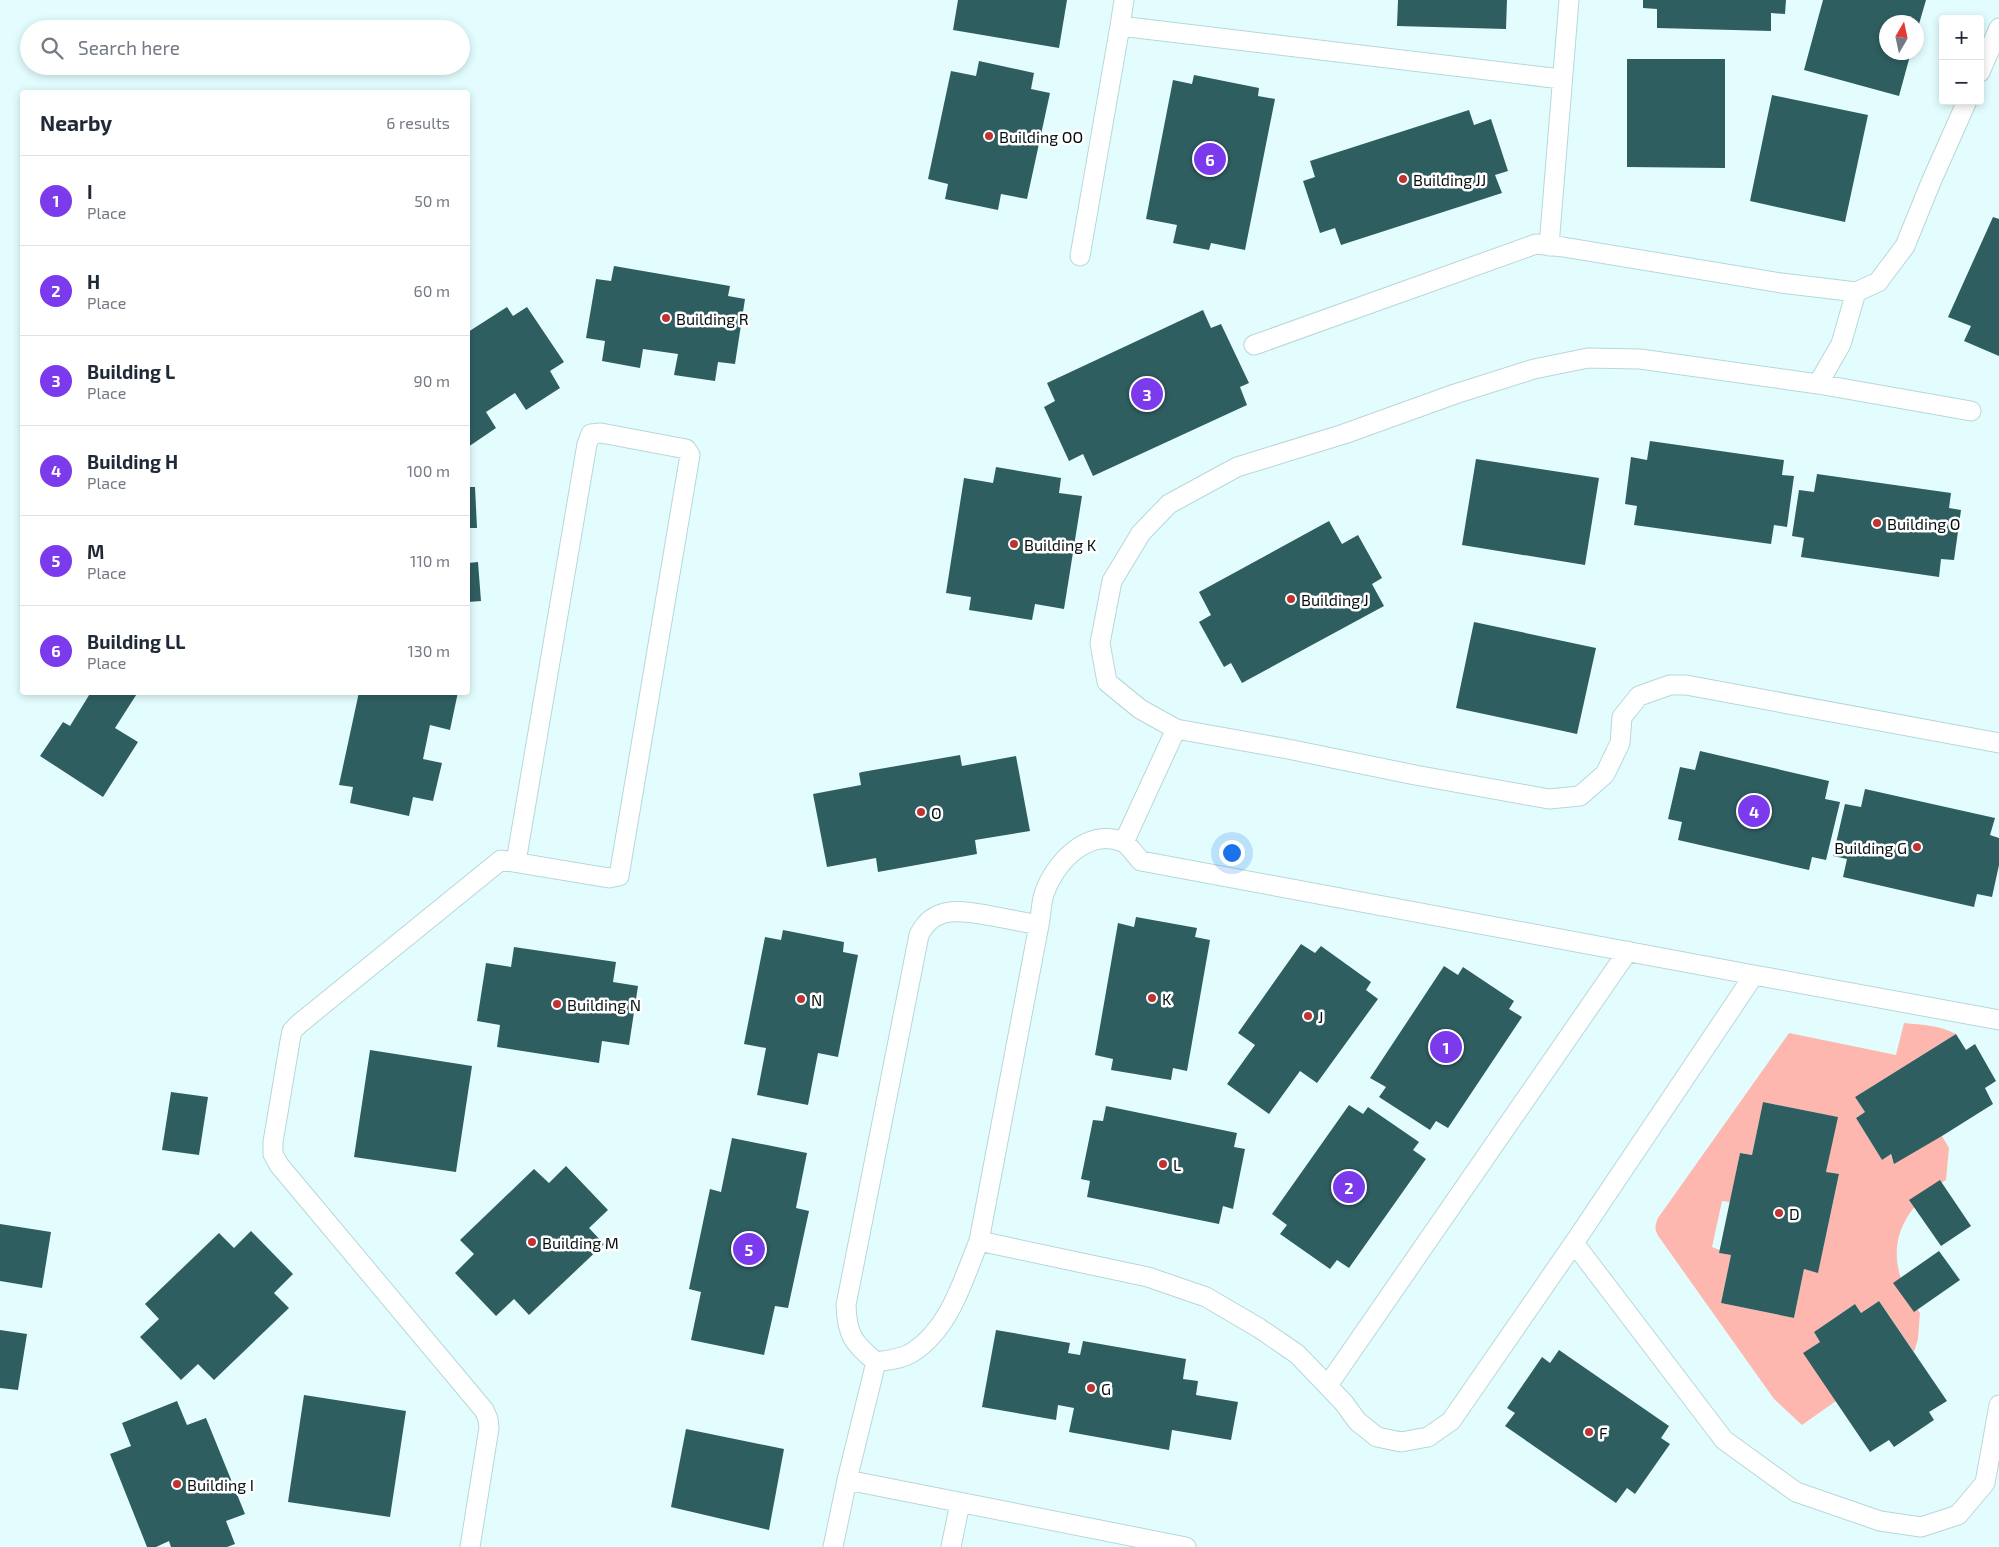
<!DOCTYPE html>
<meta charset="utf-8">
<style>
:root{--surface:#fff;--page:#f6f6f7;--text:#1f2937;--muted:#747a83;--line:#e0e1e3;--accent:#7c3aed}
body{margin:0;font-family:"Exo 2",sans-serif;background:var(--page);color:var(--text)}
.controls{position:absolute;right:15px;top:15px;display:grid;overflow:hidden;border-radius:5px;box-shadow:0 2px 8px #0003}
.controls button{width:45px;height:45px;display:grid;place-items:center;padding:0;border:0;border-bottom:1px solid var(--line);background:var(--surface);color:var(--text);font:25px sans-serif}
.compass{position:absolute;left:1879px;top:15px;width:45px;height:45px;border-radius:50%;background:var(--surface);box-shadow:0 2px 8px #0003;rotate:9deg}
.you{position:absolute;left:1231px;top:852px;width:18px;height:18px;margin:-12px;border:4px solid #fff;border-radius:50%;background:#1a73e8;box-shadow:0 0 0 8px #1a73e833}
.badge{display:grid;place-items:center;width:32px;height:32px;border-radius:50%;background:var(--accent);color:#fff;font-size:16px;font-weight:700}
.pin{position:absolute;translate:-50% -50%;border:2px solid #fff;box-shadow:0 1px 5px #0006}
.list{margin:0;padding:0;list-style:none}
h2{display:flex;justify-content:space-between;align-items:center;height:65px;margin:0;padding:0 20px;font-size:21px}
h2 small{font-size:16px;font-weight:400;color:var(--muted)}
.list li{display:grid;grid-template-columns:32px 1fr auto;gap:15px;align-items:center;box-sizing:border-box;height:90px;padding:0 20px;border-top:1px solid var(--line)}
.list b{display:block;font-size:19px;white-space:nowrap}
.list p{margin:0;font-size:16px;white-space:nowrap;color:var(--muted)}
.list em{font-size:16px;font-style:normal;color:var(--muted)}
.icon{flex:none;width:28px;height:28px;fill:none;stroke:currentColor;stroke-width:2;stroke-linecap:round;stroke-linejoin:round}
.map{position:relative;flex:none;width:1999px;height:1547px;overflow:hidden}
.search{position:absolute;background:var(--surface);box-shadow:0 2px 8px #0003;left:20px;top:20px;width:450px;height:55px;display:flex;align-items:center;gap:12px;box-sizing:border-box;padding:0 18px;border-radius:28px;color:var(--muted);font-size:19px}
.panel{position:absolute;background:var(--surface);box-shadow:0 2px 8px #0003;left:20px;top:90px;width:450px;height:605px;border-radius:5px}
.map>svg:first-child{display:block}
.green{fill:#feb7af;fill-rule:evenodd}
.building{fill:#2f5e61}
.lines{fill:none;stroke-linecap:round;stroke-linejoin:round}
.service-casing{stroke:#b7d7d9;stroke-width:21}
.service{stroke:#fff;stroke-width:19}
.poi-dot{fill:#c03131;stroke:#fff;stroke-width:2}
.labels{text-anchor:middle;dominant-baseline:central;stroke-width:5;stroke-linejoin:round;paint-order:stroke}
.poi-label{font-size:16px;fill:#040e0f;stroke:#fff;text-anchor:start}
</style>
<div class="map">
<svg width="1999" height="1547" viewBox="0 0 1999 1547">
<rect width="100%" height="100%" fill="#e3fdff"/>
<path class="green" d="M1904,1023c19,2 35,2 52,11l-101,63 10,15 -9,6 26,42 8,-6 4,9 48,-27 7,12 -3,32c-54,34 -65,82 -26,133l-2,26 -4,13 -35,-51 -18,12 -6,-9 -41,28 6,10 -16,11 32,48 -34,24 -28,-26 -115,-162c-5,-7 -4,-12 -1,-19l131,-185 107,22zM1763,1102l74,15 -11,55 13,3 -21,97 -14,-3 -10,49 -73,-15 10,-48 -12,-2 1,-3 -8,-3 10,-46 8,1 10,-49 12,2z"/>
<path class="building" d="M958,0h109l-8,48 -106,-18z
M1398,0h109l-1,29 -109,-3z
M1643,0h143l-1,14 -14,-1v18l-114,-3v-19l-14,-1z
M1823,0h103l-9,31 -1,-9h-30v30h25l-12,44 -95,-26z
M1627,59h98v109l-98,-1z
M979,61l55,12 -3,16 19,4 -23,106 -26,-5 -3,16 -53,-11 3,-15 -20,-5 23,-108 25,5z
M1194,75l65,13 -1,8 17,3 -30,151 -34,-7 -2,7 -36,-7 4,-18 -31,-6 27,-139 19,4z
M1772,95l96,20 -23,107 -95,-21z
M1469,110l5,15 17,-6 17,52 -13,4 7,18 -161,52 -6,-17 -15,5 -17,-52 12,-4 -5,-16z
M1993,217l6,2v137l-35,-15 7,-15 -23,-9z
M614,266l116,20 -2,10 17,3 -10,65 -17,-2 -3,19 -41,-6 4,-21 -35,-5 -3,19 -38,-7 3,-20 -19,-3 10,-59 15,2z
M507,307l6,9 14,-9 37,55 -14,9 10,17 -34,22 -11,-17 -29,19 10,16 -28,19v-115z
M1203,310l8,18 10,-4 28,59 -9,4 7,18 -154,71 -10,-22 -14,7 -25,-54 11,-6 -8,-18z
M1650,441l134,19 -2,15 12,1 -7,51 -13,-2 -3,19 -137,-19 3,-19 -12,-2 6,-47 16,3z
M1476,459l123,19 -14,87 -123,-20z
M996,467l65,11 -2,15 23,3 -18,113 -29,-5 -3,16 -63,-10 2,-13 -25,-4 18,-115 29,5z
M1817,474l134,19 -2,15 12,2 -7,50 -13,-1 -2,18 -138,-20 3,-19 -12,-2 7,-46 15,2z
M468,487h7l2,41h-9z
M1329,521l13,23 16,-9 24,43 -10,6 12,22 -142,77 -11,-20 -7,4 -25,-45 12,-7 -12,-23z
M478,562l3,39 -13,1v-39z
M1474,622l122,26 -19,86 -121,-26z
M91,692h47l-23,36 23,14 -35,55 -63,-41 23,-34 7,4z
M359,692h99l-8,38 -20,-5 -7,34 19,4 -9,38 -20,-4 -4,19 -59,-13 3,-16 -14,-2z
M1700,751l129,30 -4,18 15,3 -14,58 -14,-3 -3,13 -131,-30 4,-18 -14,-3 12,-52 15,3z
M960,755l2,11 54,-10 14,75 -55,9 2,14 -99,18 -2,-14 -49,9 -14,-73 48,-9 -2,-12 3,-1z
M1865,789l130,29 -5,17 9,3v27l-7,32 -15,-3 -3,13 -131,-30 4,-18 -14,-3 12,-52 16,3z
M1136,917l61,11 -2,9 15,3 -23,131 -14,-3 -2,12 -60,-10 2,-11 -18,-4 23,-132 16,4z
M783,930l61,12 -1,10 15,3 -20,102 -20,-4 -10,52 -51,-10 9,-47 -22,-4 21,-107 16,3z
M1301,944l14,9 6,-7 50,36 -5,8 12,9 -61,84 -17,-12 -31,43 -42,-30 28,-39 -17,-12z
M514,947l102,15 -3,20 25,4 -9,59 -27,-4 -3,22 -102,-16 3,-22 -23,-4 9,-58 25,4z
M1444,966l14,9 5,-8 51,34 -5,8 13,8 -74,111 -12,-7 -6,9 -51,-33 7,-10 -16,-9z
M1956,1034l10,16 9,-6 21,37 -11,7 8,16 -51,32 -48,28 -3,-10 -9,6 -26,-42 9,-6 -10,-15z
M370,1050l102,16 -16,106 -102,-15z
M171,1092l37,5 -9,58 -37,-5z
M1763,1102l75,15 -12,55 13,2 -21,99 -14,-4 -10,49 -73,-15 10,-48 -12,-2 21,-100 12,2z
M1349,1105l14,9 5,-7 51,35 -6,8 13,9 -77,109 -12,-8 -7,9 -50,-35 7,-9 -15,-11z
M1106,1106l131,27 -3,14 11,2 -12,60 -10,-3 -4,18 -132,-27 3,-16 -9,-2 12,-59 10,1z
M732,1138l75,15 -11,55 13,3 -21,97 -13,-2 -11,49 -73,-15 10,-48 -12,-3 21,-100 11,3z
M566,1166l42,44 -19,18 15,16 -75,71 -15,-16 -18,17 -41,-43 19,-19 -14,-14 74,-71 15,14z
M1940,1180l31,46 -30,20 -32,-46z
M0,1224l51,8 -9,56 -42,-7z
M251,1231l42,43 -19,19 15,15 -75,72 -16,-16 -17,16 -41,-43 19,-18 -14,-15 74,-71 15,15z
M1939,1251l21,29 -46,32 -21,-29z
M1879,1301l68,100 -18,11 5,8 -40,27 -5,-7 -19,12 -67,-99 17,-11 -6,-10 41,-28 6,9z
M0,1330l27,4 -9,56 -18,-2z
M996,1330l74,13 -2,10 12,2 3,-14 103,18 -3,20 15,2 -2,14 42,7 -7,38 -59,-10 -3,20 -100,-18 5,-24 -16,-3 -2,15 -74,-13z
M1559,1350l110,76 -8,12 9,6 -35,50 -8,-6 -11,15 -111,-77 10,-13 -8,-5 35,-51 8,6z
M304,1395l102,16 -16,106 -102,-15z
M177,1401l10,24 19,-7 39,96 -19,7 9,23 -8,3h-56l-2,-6 -13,6h-9l-37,-93 21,-8 -9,-23z
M686,1429l98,20 -15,81 -98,-23z"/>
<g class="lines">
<g class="service-casing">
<path id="service" d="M1120,26l4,-26
M1980,72l19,-44
M1549,246l20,-246
M1080,256l40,-230 441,53
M1254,345l282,-101 27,3 218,36 75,9 22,-10 27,-36 26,-64 36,-81
M1818,384l23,-40 15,-52
M1176,729l112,20 127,26 134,24 31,-3 25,-22 15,-31 2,-26 17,-21 31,-11h16l313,58
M1124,842l52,-113 -36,-20 -33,-27 -7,-39 12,-62 29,-48 28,-29 68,-37 107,-33 111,-40 79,-25 54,-11 52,1 178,25 153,27
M979,1241l60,-316
M1574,1243l180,-268 245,45
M876,1362c-23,-19 -29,-27 -30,-57l73,-370c15,-31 45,-24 73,-19 16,3 31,6 47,9 2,-10 2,-21 5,-31 10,-30 43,-67 79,-52 6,3 13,14 18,19l613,114
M1328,1385l300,-434
M847,1480l29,-118c13,-2 26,-3 37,-10 37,-24 50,-72 66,-111l169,36 58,20 53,31 38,26 47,49 13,18 20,16 24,5 27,-5 23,-16 123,-178 150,197 72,52 84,29 41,6 37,-12 27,-32 14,-78
M470,1547l19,-119 -1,-9 -4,-9 -205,-245 -6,-11v-12l17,-101 2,-10 7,-7 202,-164 108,18 10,-2 71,-421 -4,-6 -85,-16 -10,1 -4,10 -71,418
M833,1547l14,-67 339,67
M951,1547l9,-44"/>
</g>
<use href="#service" class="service"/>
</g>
<g class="poi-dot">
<circle cx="989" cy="136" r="5"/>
<circle cx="1403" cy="179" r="5"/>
<circle cx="666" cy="318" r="5"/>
<circle cx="1877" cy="523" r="5"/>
<circle cx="1014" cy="544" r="5"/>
<circle cx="1291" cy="599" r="5"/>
<circle cx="921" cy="812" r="5"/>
<circle cx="1917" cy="847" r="5"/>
<circle cx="1152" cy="998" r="5"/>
<circle cx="801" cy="999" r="5"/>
<circle cx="557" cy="1004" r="5"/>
<circle cx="1308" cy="1016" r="5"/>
<circle cx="1163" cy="1164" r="5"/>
<circle cx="1779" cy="1213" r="5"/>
<circle cx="532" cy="1242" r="5"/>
<circle cx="1091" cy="1388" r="5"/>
<circle cx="1589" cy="1432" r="5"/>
<circle cx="177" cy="1484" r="5"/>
</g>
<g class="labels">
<g class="poi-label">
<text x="999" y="136">Building OO</text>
<text x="1413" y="179">Building JJ</text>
<text x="676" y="318">Building R</text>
<text x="1887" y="523">Building O</text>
<text x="1024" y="544">Building K</text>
<text x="1301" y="599">Building J</text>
<text x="931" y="812">O</text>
<text x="1907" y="847" text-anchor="end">Building G</text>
<text x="1162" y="998">K</text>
<text x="811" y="999">N</text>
<text x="567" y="1004">Building N</text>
<text x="1318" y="1016">J</text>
<text x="1173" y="1164">L</text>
<text x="1789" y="1213">D</text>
<text x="542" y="1242">Building M</text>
<text x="1101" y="1388">G</text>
<text x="1599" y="1432">F</text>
<text x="187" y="1484">Building I</text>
</g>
</g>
</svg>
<div class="controls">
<button>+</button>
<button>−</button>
</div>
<svg class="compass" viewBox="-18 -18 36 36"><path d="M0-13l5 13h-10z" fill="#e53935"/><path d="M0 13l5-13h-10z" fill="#747a83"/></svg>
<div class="you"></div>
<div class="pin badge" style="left:1446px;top:1047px">1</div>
<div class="pin badge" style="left:1349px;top:1187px">2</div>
<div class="pin badge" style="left:1147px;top:394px">3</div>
<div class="pin badge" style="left:1754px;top:811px">4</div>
<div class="pin badge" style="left:749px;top:1249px">5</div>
<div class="pin badge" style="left:1210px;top:159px">6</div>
<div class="search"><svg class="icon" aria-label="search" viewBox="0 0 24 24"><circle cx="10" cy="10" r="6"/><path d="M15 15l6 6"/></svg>Search here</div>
<section class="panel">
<h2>Nearby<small>6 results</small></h2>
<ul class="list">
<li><span class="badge">1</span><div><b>I</b><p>Place</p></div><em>50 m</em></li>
<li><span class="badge">2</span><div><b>H</b><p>Place</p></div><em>60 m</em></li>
<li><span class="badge">3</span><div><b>Building L</b><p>Place</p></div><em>90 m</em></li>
<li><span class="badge">4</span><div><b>Building H</b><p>Place</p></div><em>100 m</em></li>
<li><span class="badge">5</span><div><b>M</b><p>Place</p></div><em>110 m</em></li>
<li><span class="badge">6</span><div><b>Building LL</b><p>Place</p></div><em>130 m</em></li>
</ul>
</section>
</div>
